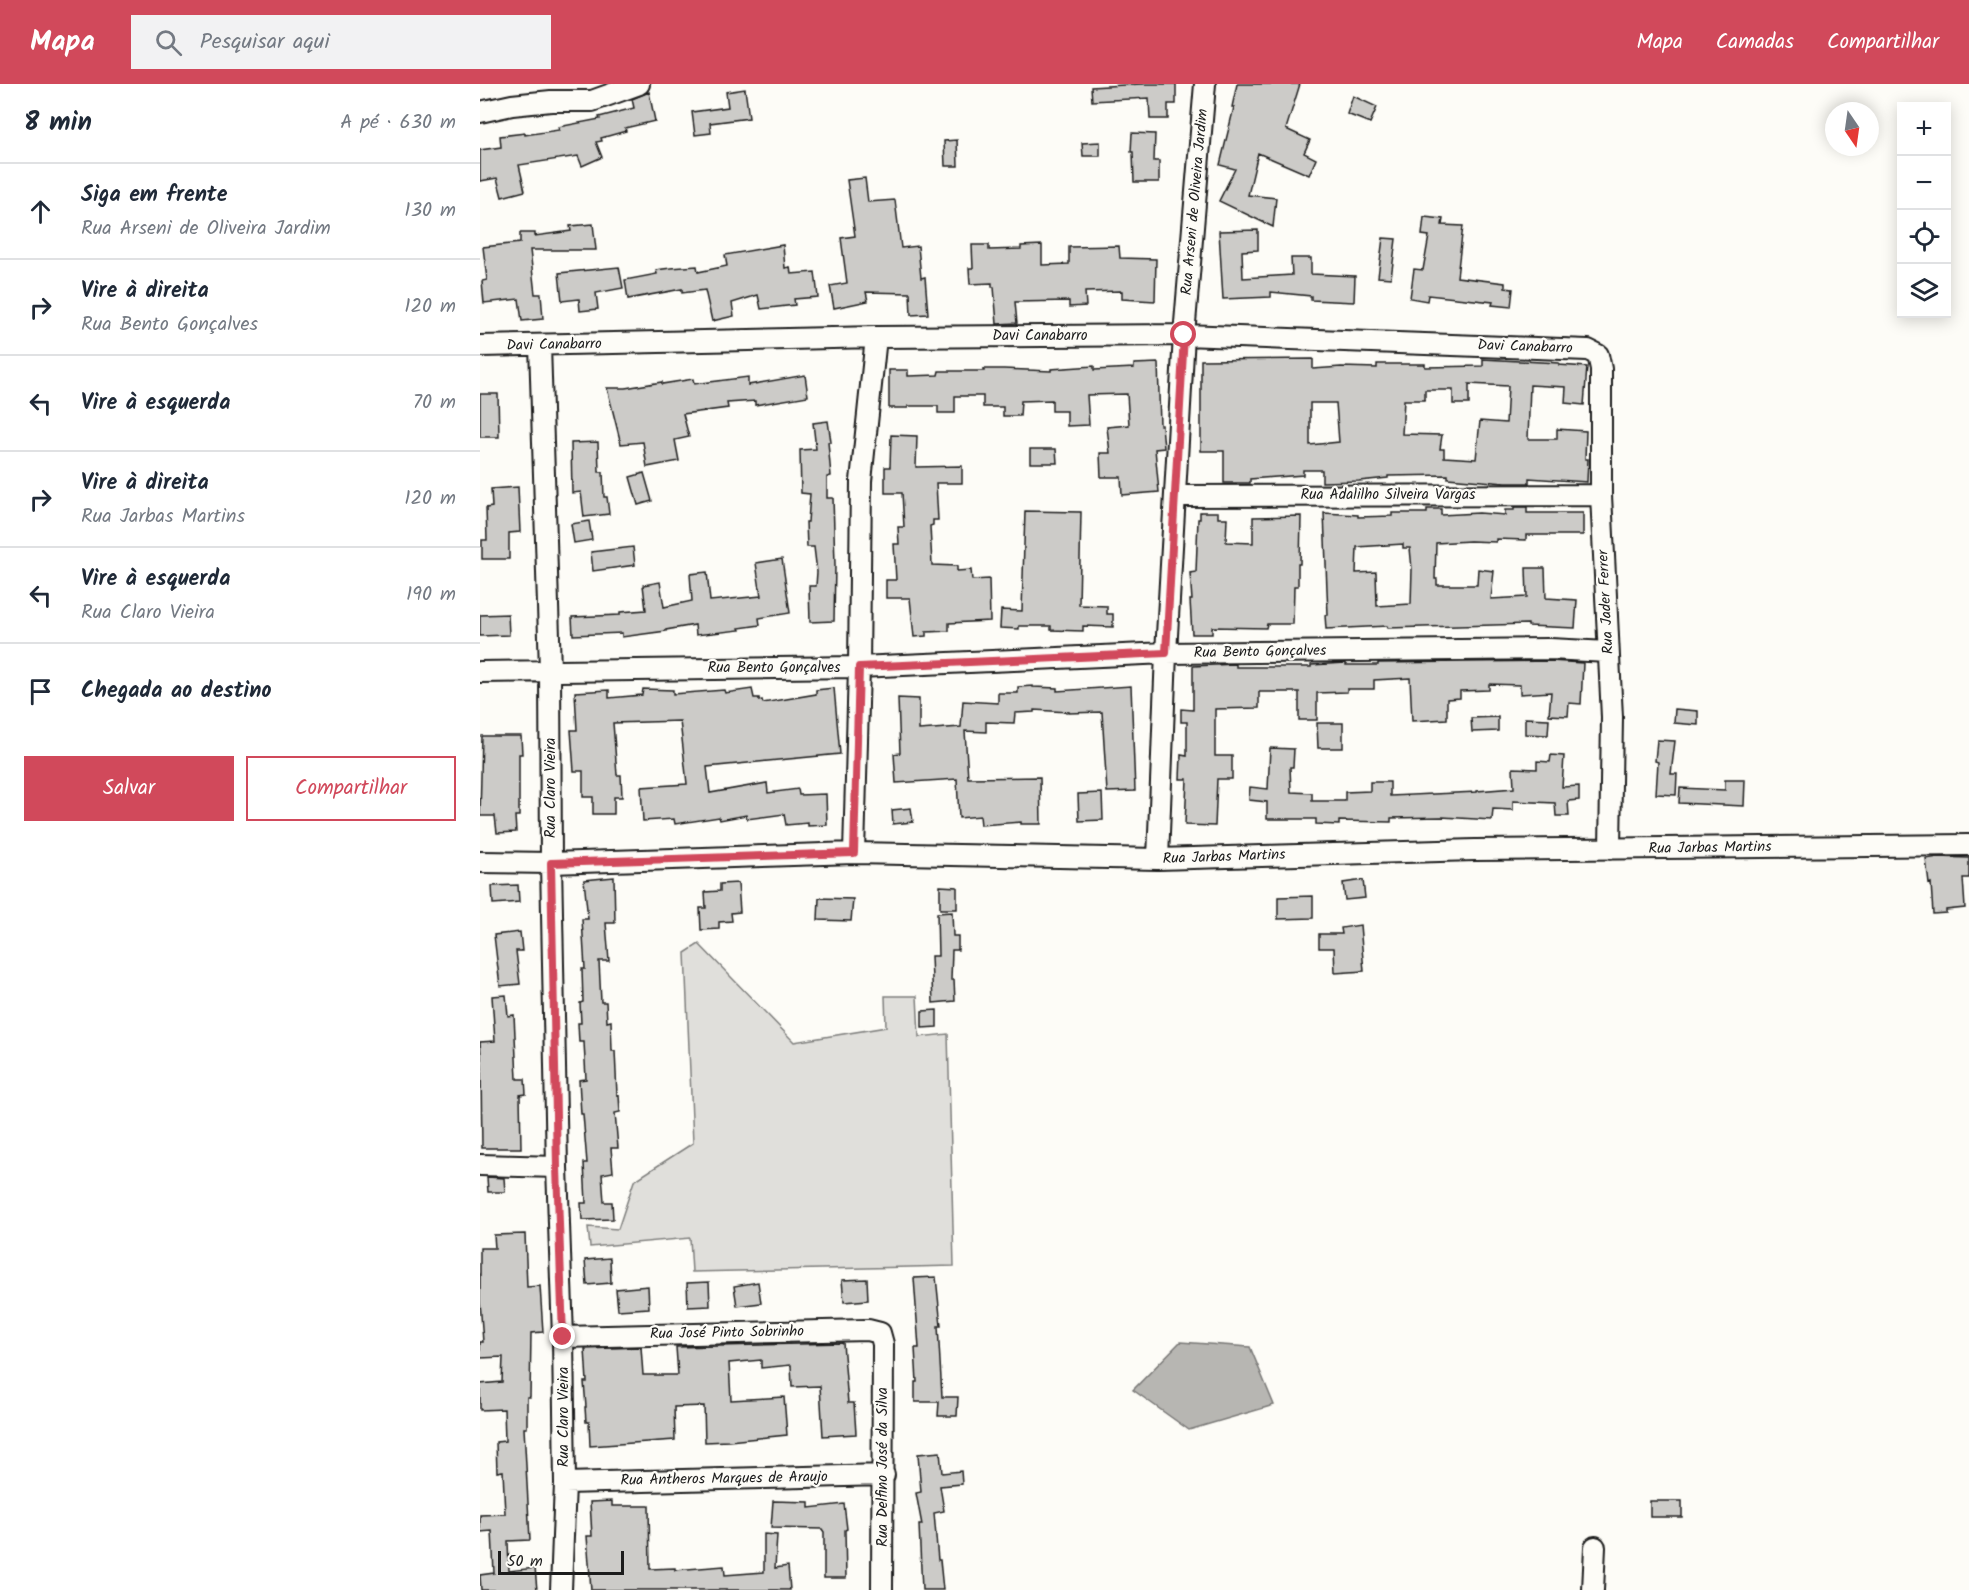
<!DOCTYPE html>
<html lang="pt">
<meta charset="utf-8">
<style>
:root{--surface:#fff;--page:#f2f2f3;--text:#1f2937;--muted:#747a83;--line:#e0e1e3;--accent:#d1495b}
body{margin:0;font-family:Kalam,sans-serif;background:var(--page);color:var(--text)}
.controls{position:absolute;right:18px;top:18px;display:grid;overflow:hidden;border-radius:0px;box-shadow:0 3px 15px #0003}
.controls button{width:54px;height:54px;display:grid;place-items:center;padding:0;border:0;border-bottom:2px solid var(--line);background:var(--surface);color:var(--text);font:30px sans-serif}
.compass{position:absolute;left:1345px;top:18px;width:54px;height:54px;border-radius:50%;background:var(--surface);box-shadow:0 3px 15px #0003;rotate:167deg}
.scale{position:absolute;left:18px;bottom:15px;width:126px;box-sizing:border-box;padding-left:6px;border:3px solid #1c1c1c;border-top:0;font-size:16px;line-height:21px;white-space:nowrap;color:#1c1c1c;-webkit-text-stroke:4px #fdfcf7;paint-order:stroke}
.stop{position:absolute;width:18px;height:18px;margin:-14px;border:4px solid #d1495b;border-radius:50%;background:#fff}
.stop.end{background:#d1495b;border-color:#fff;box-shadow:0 2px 6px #0008}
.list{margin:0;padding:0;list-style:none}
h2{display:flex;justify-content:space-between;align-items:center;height:78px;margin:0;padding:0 24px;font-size:26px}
h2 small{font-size:20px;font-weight:400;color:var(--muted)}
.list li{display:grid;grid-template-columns:39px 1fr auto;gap:18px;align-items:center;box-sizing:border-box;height:96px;padding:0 24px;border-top:2px solid var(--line)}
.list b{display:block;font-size:22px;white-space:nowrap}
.list p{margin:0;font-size:20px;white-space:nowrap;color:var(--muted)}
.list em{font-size:20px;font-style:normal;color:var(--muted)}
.actions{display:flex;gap:12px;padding:18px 24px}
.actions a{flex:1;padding:14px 0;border:2px solid var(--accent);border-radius:0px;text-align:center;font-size:21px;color:var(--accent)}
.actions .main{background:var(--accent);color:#fff}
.icon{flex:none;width:33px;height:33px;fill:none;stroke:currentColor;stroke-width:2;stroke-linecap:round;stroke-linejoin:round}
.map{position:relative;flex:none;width:1489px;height:1506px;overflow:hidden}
header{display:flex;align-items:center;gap:36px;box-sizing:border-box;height:84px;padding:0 30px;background:var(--accent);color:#fff}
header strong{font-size:28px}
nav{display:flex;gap:33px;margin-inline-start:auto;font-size:21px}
.search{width:420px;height:54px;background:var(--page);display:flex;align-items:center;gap:15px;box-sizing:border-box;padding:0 21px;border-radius:0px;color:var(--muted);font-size:22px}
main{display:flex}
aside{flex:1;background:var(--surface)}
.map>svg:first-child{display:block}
.green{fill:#e0dfdb;stroke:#7e7e7c;stroke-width:1.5}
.water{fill:#b7b6b2;stroke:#797876;stroke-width:1.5}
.building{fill:#cccbc8;stroke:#1c1c1c;stroke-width:1.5;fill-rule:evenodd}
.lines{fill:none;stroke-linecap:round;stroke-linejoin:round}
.minor-casing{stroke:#1c1c1c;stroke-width:24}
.minor{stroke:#fdfcf7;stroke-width:20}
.route{stroke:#d1495b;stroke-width:8}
.labels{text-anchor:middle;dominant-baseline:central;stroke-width:4.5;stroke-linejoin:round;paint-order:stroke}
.street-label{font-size:15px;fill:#1c1c1c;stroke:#fdfcf7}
</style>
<header>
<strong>Mapa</strong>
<div class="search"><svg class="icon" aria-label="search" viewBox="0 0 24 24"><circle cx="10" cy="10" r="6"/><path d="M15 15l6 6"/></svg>Pesquisar aqui</div>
<nav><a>Mapa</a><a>Camadas</a><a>Compartilhar</a></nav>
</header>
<main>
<aside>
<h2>8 min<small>A pé · 630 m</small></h2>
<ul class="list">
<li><svg class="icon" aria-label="ahead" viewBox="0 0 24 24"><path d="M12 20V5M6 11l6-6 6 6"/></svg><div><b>Siga em frente</b><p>Rua Arseni de Oliveira Jardim</p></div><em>130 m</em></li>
<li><svg class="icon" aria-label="right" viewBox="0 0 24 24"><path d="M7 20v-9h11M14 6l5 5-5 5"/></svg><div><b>Vire à direita</b><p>Rua Bento Gonçalves</p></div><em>120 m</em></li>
<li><svg class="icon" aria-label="left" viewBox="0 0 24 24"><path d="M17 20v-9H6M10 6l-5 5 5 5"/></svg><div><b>Vire à esquerda</b></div><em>70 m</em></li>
<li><svg class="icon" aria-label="right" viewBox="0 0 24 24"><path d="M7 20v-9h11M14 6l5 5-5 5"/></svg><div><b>Vire à direita</b><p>Rua Jarbas Martins</p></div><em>120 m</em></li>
<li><svg class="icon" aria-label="left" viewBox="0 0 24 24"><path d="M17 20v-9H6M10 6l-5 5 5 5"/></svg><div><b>Vire à esquerda</b><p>Rua Claro Vieira</p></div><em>190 m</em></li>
<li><svg class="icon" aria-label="arrive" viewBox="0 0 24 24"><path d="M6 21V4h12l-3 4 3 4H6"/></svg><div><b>Chegada ao destino</b></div></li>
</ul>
<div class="actions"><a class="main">Salvar</a><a>Compartilhar</a></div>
</aside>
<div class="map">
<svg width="1489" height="1506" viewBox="0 0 1489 1506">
<rect width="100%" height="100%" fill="#fdfcf7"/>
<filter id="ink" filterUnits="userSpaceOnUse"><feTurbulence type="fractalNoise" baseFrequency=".0167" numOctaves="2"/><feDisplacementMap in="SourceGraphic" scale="12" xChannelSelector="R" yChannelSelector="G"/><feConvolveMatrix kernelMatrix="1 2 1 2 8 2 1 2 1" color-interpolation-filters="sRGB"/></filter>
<g filter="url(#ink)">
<path class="green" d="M219,860l95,98 92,-15 -1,-31h32l2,41 29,-3 6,232 -262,6 -2,-34 -100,9 -2,-20 30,2 16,-48 59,-38 -8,-190z"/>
<path class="water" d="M700,1258l70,5 24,58 -85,25 -56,-40z"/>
<path class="building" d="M661,0h35v20h-8v15h-18l-1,-21 -57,3 -1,-14z
M757,0h63l-14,45 24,11 -6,13 12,6 -7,16 -51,-22 -10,42 28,3 -3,29 -54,-26 16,-32 -15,-4 14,-58h-2z
M265,5l4,29 -39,5 1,10 -16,2 -3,-23 36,-5 -2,-15z
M169,8l6,29 -30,7 1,3 -25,7 1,3 -6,1 6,15 -20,9 -4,-10 -59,9 6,26 -23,6 -5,-19 -17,3v-31l21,-3 -1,-11 25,-3v2l34,-5 -1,-3 42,-8 -1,-2 35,-9 -2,-9z
M873,12l24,11 -7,16 -23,-9z
M652,49l23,1 -1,27h5v21h-25l-1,-30h-2z
M477,56l1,26h-13l-1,-25z
M620,58v14h-17l-1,-13z
M385,94l3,24 27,-2 6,48 17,-2 3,32 4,-1 3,37 -17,1 -1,-22 -44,-1 2,9 -34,7 -4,-22 17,-3 -6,-45 14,-2 -8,-56z
M944,133l19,2 -1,6 21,1 -6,51 48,6v5l8,1 -2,18 -19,-2 1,-3 -65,-7 -1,6 -17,-3 4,-29 9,1 6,-34 -7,-1z
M113,140l3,26h-66l5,44h6l2,25 -21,2 -3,-22 -35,4 -2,-22 5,-1 -4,-33 37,-4v-10h15v3l36,-5 -1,-5z
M778,146v20l-16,1 1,27 49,-3 -1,-17h20v16l44,2 -1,26 -43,-2v-4l-40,-4v5l-48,2 -4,-68z
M903,154l13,1 -5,39 -13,-1z
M303,161l2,23 5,-1 1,7 24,-2 3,25 -24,2 1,6 -34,4 -3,-14 -26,8 2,13 -22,5 -7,-31 -23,3v-4l-54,10 -3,-19 32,-6 -1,-4 15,-2 26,-2 1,6 29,-6 -2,-11z
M492,161h17v5l32,-1v-3l21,-1v20l27,-1v-17l50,-1 1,12 36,1 -1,42 -33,-2v-8l-37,1 1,14 -17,1v-6l-54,1 2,21 -20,1 -3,-37h-2v-4l-22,1 -1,-16h4z
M139,183l4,21 -27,5 2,16 -18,2 -1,-12 -17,2 -3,-28z
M833,275v10l28,-2 36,1v-4h48v3l58,-1v-7l76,4v2l28,2 -3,38 -19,-2 1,-16 -36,-2 -2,54h29v-10l29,2 -1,28h3l-1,23 -58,-4v5h-24l-57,-5v-3l-60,1v2l-29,3 -37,1v-12h-19v5l-53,4v4h-26v-32h-23v-91zM989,300l39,2 -2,37 -26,-2 -4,38 -32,-2v-8h-4l2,-14 -40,-1 2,-34h21v-10h28v14h16zM830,319h26l3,39 -29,3z
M678,279l2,62h2l2,23 -9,1 4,43 -37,3 -1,-18h-20l-1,-24h10l-3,-26 22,-2 -2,-31 -40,1 2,30 -22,1v-15h-15v-11l-31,1 -1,15h-17v-9h-20v-11h-28v17h-17v-7h-30v2h-19v-38h19v6l30,-1 1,-4h45v-2h20l47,2v-2l43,-3v4l40,-2v-4z
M325,291l3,21 -53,9v-4l-28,2 1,5 -45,6 6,23 -14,3 4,21 -32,6 -4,-25 -22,2 -14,-56h18l37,-6v2l31,-5 1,5 54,-7v8z
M0,310h18l1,43h-19z
M348,337l3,21h-3l3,34 -4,1v21h6l2,67 -1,56 -24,1 -1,-36h7l1,-14 -3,-25h-7l-1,-25h2l2,-28 -9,-1 -1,-43 16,-1 -3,-26z
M411,351l26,1 -1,31 46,-1v17h-26l2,37h-5v5l-3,1 2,39 25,1v5l14,-1 1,10 17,-1 1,42 -41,2v8l-23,1v4l-12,1 -4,-39h-24v-18h10l-2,-36h5l-1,-17h6l-2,-34h-17v-26h5z
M118,358l1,30h4l1,25h3l2,17 -25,3 -3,-25 -9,1 -1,-50z
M550,365h26l1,14h-27z
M164,389l8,28 -14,4 -8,-28z
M38,403l2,45 -11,1v26h-27v-19h5l-1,-32 6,-1 -1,-18z
M1034,423h13v6h56v22h-57v5l-30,-1v3l-26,-1 -34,2 -1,36h2v6h40l1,-16 16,2 -3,28 36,-2 -1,-29h19l1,30 31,2 -2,28 -47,-2v-2l-140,4 -1,-2 -61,3 -1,-14h3l-4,-102 34,2v2l34,-1v-3h35v-4h14v6l38,-2 26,2v-5h9zM923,460v4h7l2,21 -1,35 -34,2 -1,-34 -20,1 1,-26z
M545,427l56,1 -2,93 28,1v8h6v13l-30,-1v5l-32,-1v-4h-32v3l-19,-1 1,-18 21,1z
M720,428h18v6h9l-1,24 27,1v-26l48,-1 -1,48h-2v22h-4l-1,38h-26l-1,4 -54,-1v7h-20l-2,-34h2l-2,-27 6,-1 2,-53h2z
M109,437l3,19 -18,3 -3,-19z
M153,463l2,18 -42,6 -2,-19z
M302,475l8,54 -31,5 1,7 -21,3 1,2 -44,5 -1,-10 -29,5v1l-44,6v-4l-49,2 -1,-18 48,-2v-3l26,-2 -3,-25 17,-3 4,25 28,-6 -2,-27 17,-2 3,29 51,-5 -5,-33z
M28,530l1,21 -29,1v-21z
M1070,577l33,2 -2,41 -12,-1 -1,13 -19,-1 2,-23 -31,2v-9l-31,-1v6l-29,1v7l-13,1v20l-35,2 -2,-43 -36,2v9h-27v3l-30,1v27h-18v-28h-40v16l-44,1v47h17v23h-15l-2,47 -30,-1 2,-46h-7l1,-24 6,1v-34h-6v-13l12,1v-44l43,-2v3h75v-2l35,-2v2h32v-2z
M553,602v1l24,1v3l74,-5 4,105 -28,1 -5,-80 -33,1v-1l-35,-2v2l-19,1 -1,10 -28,-1v10l-21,-1 3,47 72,-1 1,47h-20v-2l-40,3 -1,-9 -21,2 -2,-39 -61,4 -2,-29 6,-1 -2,-55 21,1v31l42,-3 2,-26 35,2v-10h20v-6z
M354,604l6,66 -133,13 3,26 57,-10 1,10 30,-4 1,6 27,-1 1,31 -19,1v-3l-22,2 -2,-11 -37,5 -1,-4 -26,5 -1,-3 -44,7 -1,-5 -31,2 -2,-34 46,-3 -7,-63 -67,2 4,52h4l1,22h-8v17h-21v-17h-10v-26h-9l-3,-41h6l-2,-38 34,-2v8l33,-3 1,-6 30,1v4l51,-4 1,3 27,-4 2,9h5v3l3,-1 1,3 53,-9v-4z
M1195,625l23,2v14l-24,-2z
M1018,633v14l-26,1 -1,-14z
M1045,634l24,1 -1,16 -23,-1z
M837,639h26v25h-25z
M2,652h39l1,18h-3v62h-4l1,16 -19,1 -2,-17h-15z
M1177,656l18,1 -4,33h6l-1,21 -20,-1 2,-32 -3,-1z
M790,664l24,1 -1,18h-3l1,25 21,1v8h33v-9l25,-1v-9h20v14l87,-4v-1l37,-3 -1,-20 24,1v-8l13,1 1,-7 13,1 -2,31 17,-1v14l-11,1 1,15h-13l-1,-13 -42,-2v9l-20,-1 -1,11 -50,-3 -51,1v4l-52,-1v4l-23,-1v-5h-49v-17l-18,-2 1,-13 18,2z
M1245,696h20l-1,26 -65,-3 1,-15 45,2z
M622,709l1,27 -24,1 -1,-27z
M431,724l2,14 -20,2 -1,-14z
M1458,773l31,1v20h-6l2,30 -19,2v3l-13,1 -2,-31 -2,1 -3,-25z
M134,793l1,46h-9l3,38h-10l2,41h5l1,20 4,-1 1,30h3l2,44h2l1,17 -5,1 3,35h-7l2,24 -11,2 2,28h8l1,17 -31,1 -1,-17h5l-2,-40h3l-4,-49h-2l-2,-34 7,-1 -2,-37h-5l-1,-19h3l-1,-20 3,-1 -1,-33h3l-3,-50h6l-4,-39z
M883,796l2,18 -20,2 -2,-17z
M258,799l2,29 -9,1 1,8 -13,1v7l-18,1 -1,-22h6l-1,-16 15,-1v-7z
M38,801l1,17 -26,2 -1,-18z
M460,802l17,1v22h-17z
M833,812v22l-35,1v-22z
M339,814l34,1 -2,22 -33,-1z
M472,828l1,24h5v14h-6l-1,30h3l1,21 -22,2 -2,-47h7l-1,-43z
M880,841l4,46 -29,2 -1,-25h-15v-14h23l-1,-6z
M40,848l2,19h-6l4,33 -20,2 -6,-51z
M26,911l2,21 6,-1 3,64h8l1,15 -6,1 1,53h-39l-1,-78h1l-2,-28 15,-1 -3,-45z
M457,926v17l-15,1v-17z
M7,1093l17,1 1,14h-17z
M45,1150l2,53 13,-1 3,46 -12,1 -1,64h-3v31h-3l6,112 -22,1 1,30 26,-3 2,22h-56l-1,-15 14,-2 -2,-42 -12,1v-17l25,-1 -2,-43 -6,1 -1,-30 9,-1 -1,-32 -24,1v-26l22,-2 1,-25 -23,1v-16h3l-3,-41v-53h15l-1,-13z
M130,1174l1,25 -24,2 -2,-25z
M456,1193l5,49h-3l4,71h16l-1,19h-19l1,-14h-24v-20h2l-2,-34h4l-5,-70z
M387,1195l1,21 -24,2 -2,-22z
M229,1198l1,24 -22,1 -1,-24z
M278,1198l3,21 -24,3 -3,-20z
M168,1202l1,22 -31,2 -2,-21z
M363,1259l5,60h6l2,31 -33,2 -3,-50 -28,1 -1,-22 -30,3v-8l-32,3 2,37 53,-3 3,38 -58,6 -24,1 -1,-36 -30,1 1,33 -85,6 -1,-24h-3l-1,-15h1l-2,-25h3l-2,-33 56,-2 2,28h35l-2,-28z
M460,1368l2,21 19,-2 1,13 -22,2 4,25 -10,2 4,47h2l3,30h-21l-3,-65h3l-6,-32 5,-1 -3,-38z
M132,1417v5h37l1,63 25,-1v2l49,-4 1,9 39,-3v-38l13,1 -2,33 13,-2 2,24h-199l-4,-54h5l-2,-34z
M293,1417l36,1v6l35,-4 3,25 -2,1 1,48h-22v-46l-2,-3 -51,-1z
M1170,1417h32v16h-32z"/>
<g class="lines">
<g class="minor-casing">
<path id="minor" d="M0,28l32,-7 39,-4h41l47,-17
M60,261l10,325 1,193 6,304 6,170 2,146 -4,107
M0,262l396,-9 308,-2 404,15 10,5 3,14v126l11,222 -2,132
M696,412l425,-1
M0,588l379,-5 307,-14 384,-4 58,3
M374,769l5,-186 2,-186 15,-144
M678,775l8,-206 18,-318 21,-251
M0,778l71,1 303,-10 304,6 317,-9 494,-5
M0,1081l77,2
M83,1253l305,-7 12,3 3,11 -1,246
M85,1399l319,-8
M1113,1506l2,-43"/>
</g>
<use href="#minor" class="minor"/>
</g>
</g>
<g class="lines" filter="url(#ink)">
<path class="route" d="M83,1253l-6,-170 -6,-304 303,-10 5,-186 307,-14 18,-318"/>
</g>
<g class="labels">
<g class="street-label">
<text transform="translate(715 118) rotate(-85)">Rua Arseni de Oliveira Jardim</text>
<text x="560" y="252">Davi Canabarro</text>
<text transform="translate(74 261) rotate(-1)">Davi Canabarro</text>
<text transform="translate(1045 263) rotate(2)">Davi Canabarro</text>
<text x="908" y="411">Rua Adalilho Silveira Vargas</text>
<text transform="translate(1126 518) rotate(-93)">Rua Jader Ferrer</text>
<text transform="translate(780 568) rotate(-1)">Rua Bento Gonçalves</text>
<text x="294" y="584">Rua Bento Gonçalves</text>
<text transform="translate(71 704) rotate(-90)">Rua Claro Vieira</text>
<text transform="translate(1230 764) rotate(-1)">Rua Jarbas Martins</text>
<text transform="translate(744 773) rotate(-2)">Rua Jarbas Martins</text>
<text transform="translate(247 1249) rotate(-1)">Rua José Pinto Sobrinho</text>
<text transform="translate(84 1333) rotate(-90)">Rua Claro Vieira</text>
<text transform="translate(403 1383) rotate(-90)">Rua Delfino José da Silva</text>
<text transform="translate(244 1395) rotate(-1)">Rua Antheros Marques de Araujo</text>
</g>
</g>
</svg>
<div class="controls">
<button>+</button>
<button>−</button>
<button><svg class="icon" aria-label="locate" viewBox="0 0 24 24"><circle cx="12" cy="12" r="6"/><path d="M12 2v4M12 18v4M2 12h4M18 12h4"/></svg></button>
<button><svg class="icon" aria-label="layers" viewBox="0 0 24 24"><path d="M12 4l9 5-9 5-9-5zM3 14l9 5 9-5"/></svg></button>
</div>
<svg class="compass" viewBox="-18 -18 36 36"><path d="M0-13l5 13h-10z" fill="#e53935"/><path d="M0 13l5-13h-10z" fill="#747a83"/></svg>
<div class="scale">50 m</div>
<div class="stop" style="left:704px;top:251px"></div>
<div class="stop end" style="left:83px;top:1253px"></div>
</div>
</main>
